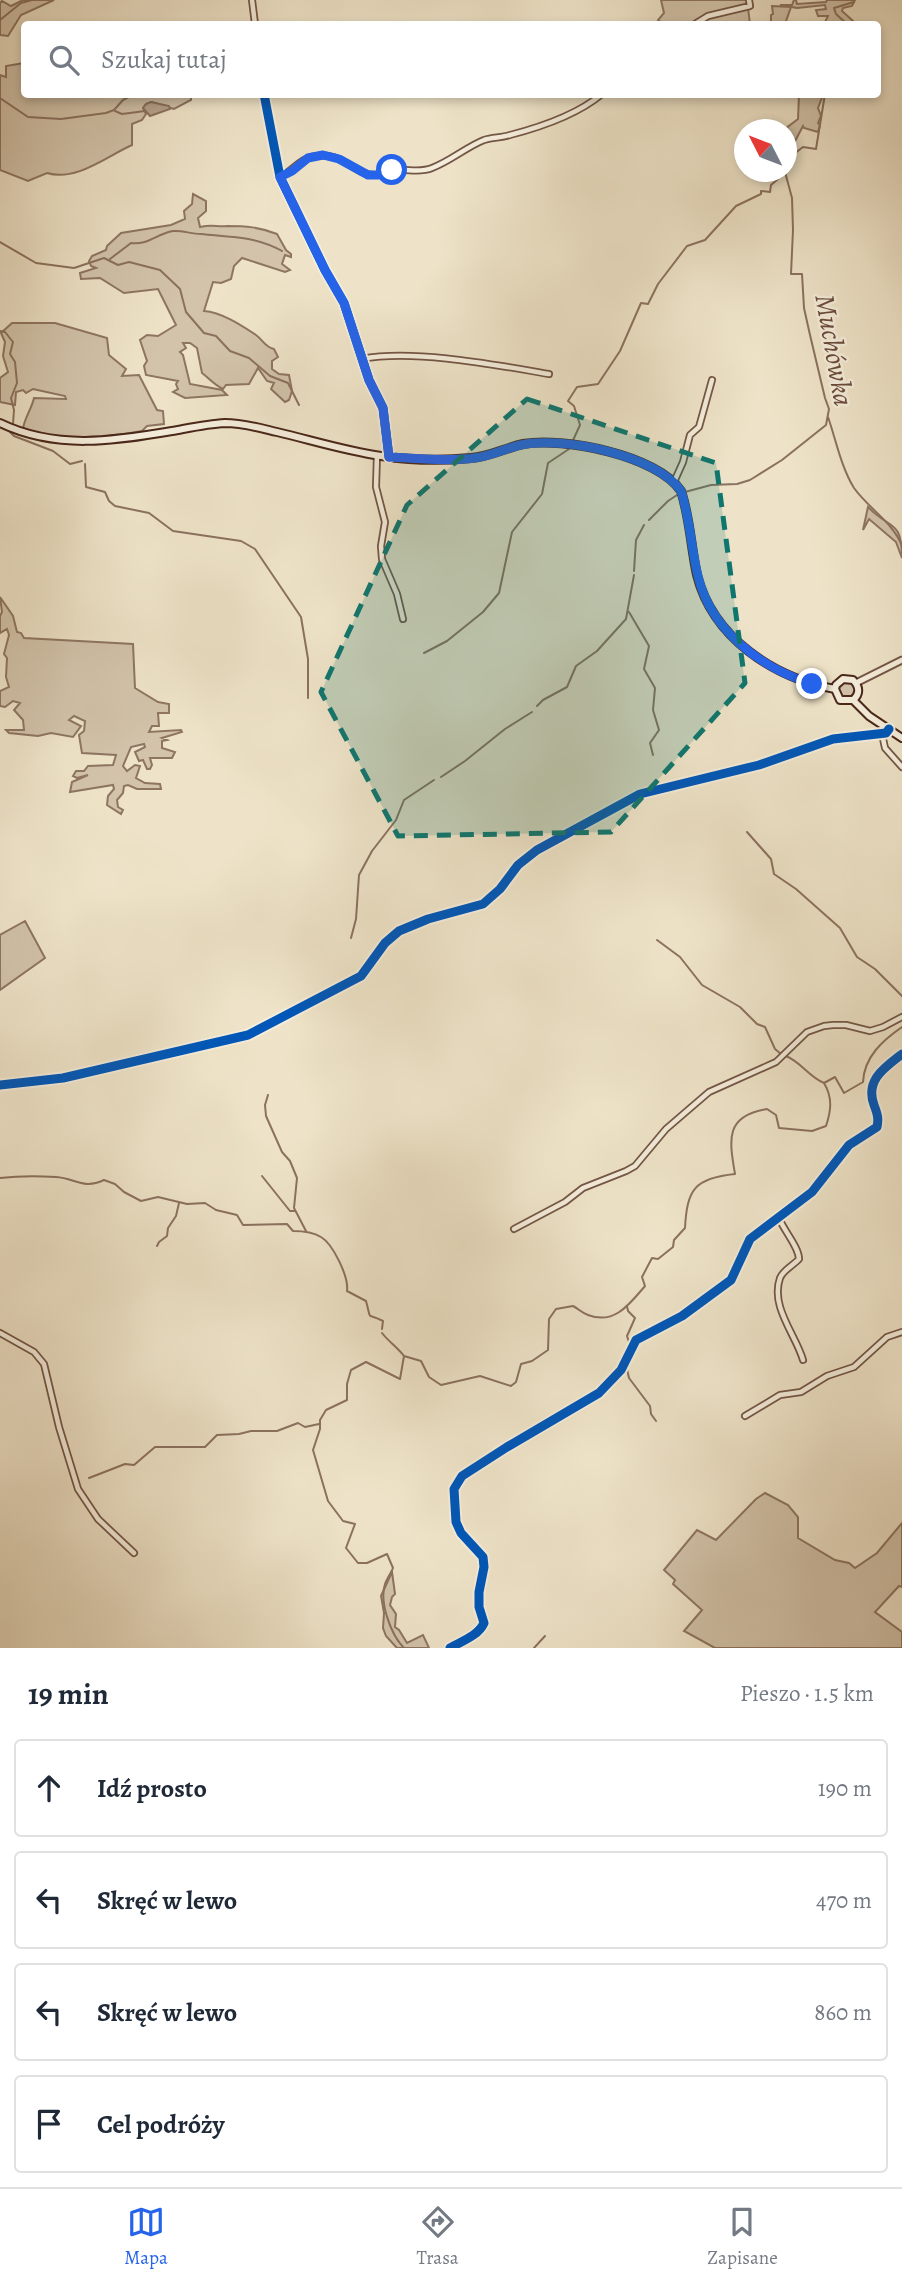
<!DOCTYPE html>
<html lang="pl">
<meta charset="utf-8">
<style>
:root{--surface:#fff;--page:#f2f2f3;--text:#1f2937;--muted:#747a83;--line:#e0e1e3;--accent:#2563eb}
body{margin:0;font-family:Alegreya,serif;background:var(--page);color:var(--text)}
.compass{position:absolute;left:734px;top:119px;width:63px;height:63px;border-radius:50%;background:var(--surface);box-shadow:0 4px 10px #0003;rotate:312deg}
.stop{position:absolute;width:21px;height:21px;margin:-16px;border:5px solid #2563eb;border-radius:50%;background:#fff}
.stop.end{background:#2563eb;border-color:#fff;box-shadow:0 2px 7px #0008}
.list{margin:0;padding:0;list-style:none}
h2{display:flex;justify-content:space-between;align-items:center;height:91px;margin:0;padding:0 28px;font-size:30px}
h2 small{font-size:23px;font-weight:400;color:var(--muted)}
.list li{display:grid;grid-template-columns:46px 1fr auto;gap:21px;align-items:center;box-sizing:border-box;height:98px;margin:0 14px 14px;padding:0 14px;border:2px solid var(--line);border-radius:7px}
.list b{display:block;font-size:26px;white-space:nowrap}
.list em{font-size:23px;font-style:normal;color:var(--muted)}
.icon{flex:none;width:38px;height:38px;fill:none;stroke:currentColor;stroke-width:2;stroke-linecap:round;stroke-linejoin:round}
.map{position:relative;flex:none;width:902px;height:1648px;overflow:hidden}
.search{position:absolute;background:var(--surface);box-shadow:0 4px 10px #0003;left:21px;right:21px;top:21px;height:77px;display:flex;align-items:center;gap:18px;box-sizing:border-box;padding:0 24px;border-radius:7px;color:var(--muted);font-size:26px}
.sheet{height:539px;background:var(--surface)}
nav{display:flex;justify-content:space-around;align-items:center;box-sizing:border-box;height:98px;border-top:2px solid var(--line);background:var(--surface);font-size:19px;color:var(--muted)}
nav a{display:grid;justify-items:center;gap:4px}
nav .on{color:var(--accent)}
.map>svg:first-child{display:block}
.green{fill:#d2c3aa;stroke:#8e7562;stroke-width:2}
.water{fill:#b6a38d;stroke:#8b715f;stroke-width:2}
.lines{fill:none;stroke-linecap:round;stroke-linejoin:round}
.stream{stroke:#8b715f;stroke-width:2}
.minor-casing{stroke:#735646;stroke-width:8}
.tertiary-casing{stroke:#735646;stroke-width:9}
.secondary-casing{stroke:#4a271a;stroke-width:10}
.minor{stroke:#f4eddb;stroke-width:4.5}
.tertiary{stroke:#f4eddb;stroke-width:5}
.secondary{stroke:#f4eddb;stroke-width:6}
.cycleway-casing{stroke:#f4eddb;stroke-width:13}
.cycleway{stroke:#0057b8;stroke-width:9}
.route{stroke:#2563eb;stroke-width:9}
.marked{fill:#0f766e;fill-opacity:0.2;stroke:#0f766e;stroke-width:5;stroke-dasharray:14 9;stroke-linejoin:round}
.labels{text-anchor:middle;dominant-baseline:central;stroke-width:5;stroke-linejoin:round;paint-order:stroke}
.water-label{font-size:28px;font-style:italic;fill:#6a4c3c;stroke:#f4eddb}
</style>
<div class="map">
<svg width="902" height="1648" viewBox="0 0 902 1648">
<rect width="100%" height="100%" fill="#eee3c8"/>
<filter id="stains"><feTurbulence type="fractalNoise" baseFrequency=".00286" numOctaves="4"/><feColorMatrix values="0 0 0 0 .2 0 0 0 0 .09 0 0 0 0 .02 0 0 0 .5 -.17"/></filter>
<radialGradient id="worn" r=".72"><stop offset=".6" stop-color="#630" stop-opacity="0"/><stop offset="1" stop-color="#630" stop-opacity=".3"/></radialGradient>
<path class="green" d="M23,0h31l-33,15 -13,21 -8,-1v-32l2,-2 9,5z
M661,0h87v4l-41,12 -14,8h-30l-5,-4 6,-7z
M794,0h2l1,4 29,-2 1,-2h28l-3,6 -9,2 -1,3 11,10v3h-29l4,-8h-10l-2,-6 10,-1 -1,-4 -28,3 -17,-3h12z
M772,6l19,1 -6,17h-14v-9l2,-1z
M748,8l2,16h-45l-1,-5z
M24,63v31h167v6l-17,9 -23,-7 -5,2 -3,4 3,6 -4,6 -10,4v21c-25,11 -56,37 -85,28l-19,8 -28,-11v-95l6,2v-11z
M799,95h24l-5,13 3,8 -3,7 2,2 -2,7 -14,-4 -1,-2 -10,19 -6,-5 -2,-11 13,-10z
M193,194l13,7v10l-8,7 2,9c13,-3 16,0 27,-1 19,0 32,1 50,8l9,16 5,4v3l-6,-2 -3,9 8,6 -5,2 -43,-14 -8,8 -3,13 -10,4 -8,-1 -9,29c17,1 37,14 52,24 7,5 9,12 18,14l4,8 -6,4v8l7,5 10,1 3,16 -3,9 -4,2 -14,-13 3,-6 -7,-2 -9,-13 -9,16 -23,1 -3,4c-9,-4 -13,-10 -21,-16l-5,-25 -7,-5h-7l3,5 -6,4 3,3 7,29 32,6 5,5 -42,3 -12,-6 5,-3 -2,-5 2,-3 -32,-6 -2,-9 3,-5 -7,-21 7,-5 11,1 18,-11 -18,-36 -34,4 -24,-15 -19,1 -1,-6 16,-5 -5,-2 -2,-5 3,-5 14,-6 1,-4 14,-13 50,-8 14,-6 -1,-8 8,-7z
M12,323h43l52,15 2,17 17,14 -4,7 17,-1 18,35 6,1 1,13 -17,2 -5,5c-39,6 -81,14 -119,-2 1,-10 9,-21 11,-31l32,1 -1,-3 -32,-7 -7,4 -3,-3 -7,2 -1,13 -15,-3v-24l8,-6 -5,-16 2,-14 -4,-9z
M868,507c22,23 34,12 34,51l-6,-16 -27,-23 -6,11z
M0,597l13,19 4,16 4,1 3,5 109,6 2,44 23,14 11,2v9h-11l1,13h-7l-3,6 32,-2 1,2 -20,6 5,2 -5,1v7l13,4 -3,6h-22l2,7 -2,4h-3l-4,-9 -4,1 -4,-9 10,-5 -1,-3 -13,3 -8,19 4,5 8,-6 5,1 -4,12 9,5 15,1 1,5h-24l-9,-4 -4,1 -1,7 -6,7 1,7 5,3 -2,4 -14,-9 1,-9 6,-7 -1,-4 -43,7 2,-10 16,-7 -11,3 -4,-2 3,-5h8l4,-5 25,-1 3,-10 -34,-2 -3,-18 5,-4 1,-10 -11,-5 -5,4 12,6 -8,11 -22,-4 -13,3 -29,-3 -3,-3h18l-1,-10 -9,-10 6,-7 -7,-2 -8,6 -5,-1v-15l9,-4 -3,-10 1,-19 -3,-4 5,-19 -2,-6 -7,4v-17l2,-4z
M839 690a8 8 0 1 1 16 0a8 8 0 1 1-16 0Z
M25,921l20,37 -45,32v-55z
M765,1493l23,12 10,12v21l37,22 14,3 6,5 22,-15 25,-30v64l-3,-1 -24,26 27,20v16h-187l-31,-17 18,-21 -29,-26 2,-4 -11,-10 33,-40 19,10 40,-41z
M392,1572l3,22 -3,3 -2,8 6,9 -1,13 4,3 8,13 16,-8 6,13h-32l-11,-12 -3,-8 1,-15 -3,-17z"/>
<path class="water" d="M151,102l18,4 1,3 -20,7 -7,-8 3,-4z"/>
<g class="lines">
<path class="stream" d="M0,20l21,-17 11,-3
M847,24l-11,-10 -2,-6 20,-6 -1,-2
M0,98l28,19 33,2 45,-6 8,-3 9,-10 11,-6
M115,111l7,3 23,-3
M786,160l17,-13 13,2 9,-55
M0,242l36,21 38,5 30,-10 14,7 11,-3 31,8 20,19 6,23 18,21 12,3 14,15 19,7 21,18 18,7 11,22
M110,259l21,-16c18,2 25,-9 42,-12 9,-1 18,3 28,3 29,3 54,2 81,17
M0,331l5,1 8,10 -3,12 5,8 2,21 -6,15 3,12 -1,14
M828,417c8,23 13,50 26,71 15,21 39,34 48,58
M10,432l4,4 39,15 17,13 12,-3
M85,464l1,23 19,5 4,9 6,5 34,7 24,18 68,10 14,8 46,68 7,42v39
M685,492l26,-7 26,-1 13,-4 32,-20 44,-35 3,-16 -4,-11 -15,-63 -6,-27 -2,-34h-11l2,-44 -1,-32 -7,-26
M649,520l19,-19 12,-8
M634,571l2,-31 8,-15
M629,612l20,34 -5,23 11,19 -2,22 6,20 -9,13 3,12
M424,653l23,-12 36,-29 16,-19 13,-61 30,-38 6,-31 21,-14 11,-24 -6,-19 -6,-5 9,-14 21,-3 22,-33 21,-48 7,1 10,-20 29,-38 18,-6 31,-34 25,-12v-3l9,1 1,-7 14,-12
M537,706l6,-6 24,-13 9,-21 21,-15 29,-32 8,-44
M441,777l24,-16 40,-32 27,-17
M747,832l24,27 3,15 22,15 44,39 17,29 18,12 27,27
M351,938l5,-19 3,-44 13,-24 24,-31 8,-20 30,-20
M657,940l23,17 22,28 38,22 17,17 8,3 10,22 6,5
M786,1056c15,6 23,21 38,27
M268,1095l-3,10 1,11 16,36 8,9 7,17 -3,30 12,23
M262,1176l28,35h5
M0,1178c17,-2 39,-2 56,-1 19,1 27,13 48,3l11,4 9,8 17,9 17,-4 29,7 18,-1 11,7 21,5 6,10 44,-1 6,7c9,0 20,1 28,6 12,7 28,40 26,54l19,10c6,21 -1,11 17,20l-1,8
M157,1246l2,-4 8,-6 1,-8 8,-12 3,-13
M627,1306l1,5 7,7 -8,18 2,6
M382,1333c7,9 14,13 22,23
M626,1365l3,13 21,28 1,8 5,7
M89,1478l36,-14 9,1 21,-18h50l12,-12 22,-1 12,-3h26l21,-8 7,4 14,-3
M404,1648c-13,-13 -25,-46 -19,-64 2,-6 6,-11 8,-16l-6,-14 -20,9h-9l-12,-15 9,-24 -12,-3 -15,-20 -15,-51 7,-21v-9l6,-10 21,-10v-16l4,-14 15,-8 34,17 4,-23 17,5 8,16 12,8 39,-9 31,10 5,-4 5,-18 11,-3 16,-11 1,-31 7,-10 17,-3c6,3 9,7 15,9 26,10 41,-10 57,-29l-3,-9 10,-19 6,1 15,-12 1,-7 11,-12c2,-39 10,-50 50,-54 -6,-35 -10,-58 32,-65l9,6 3,13 33,3 14,-5c5,-15 7,-28 -2,-43l11,-6 9,16 19,-11c1,-25 20,-42 39,-55
M534,1648l11,-12"/>
<g class="minor-casing">
<path id="minor" d="M252,0l3,24
M695,24l13,-8 42,-10 -1,-6
M264,94l16,83 45,93 19,33 25,77 14,28 6,49
M280,177c11,-5 19,-17 31,-20 31,-8 44,19 64,18 7,0 14,-4 21,-5 13,-1 24,3 36,-2 19,-7 34,-21 52,-28 9,-3 17,-2 26,-5 31,-8 67,-20 92,-41
M362,359c51,-10 134,6 187,15
M377,455l-1,32 9,35 -4,24 1,13 15,35 6,25
M674,482l9,-20 7,-27 9,-8 13,-47
M882,734l3,14 17,19
M0,1085l63,-7 185,-43 113,-59 24,-33 14,-12 29,-12 55,-15 17,-15 18,-24 19,-15 103,-56 119,-29 74,-26 53,-6 3,-4
M779,1218c5,13 20,29 20,41 -5,6 -16,11 -19,19 -10,29 16,57 23,82
M514,1229l51,-27 18,-14 43,-17 9,-5 31,-37 43,-37 67,-30 31,-30 17,-6 9,-1h13l24,6 13,-4 19,-10
M0,1333l34,19 10,12 15,63 19,62 20,30 36,34
M745,1416l35,-21 21,-3 26,-16 27,-9 33,-30 15,-5
M450,1648c12,-7 28,-12 34,-25l-5,-16v-15l5,-25 -1,-10 -22,-24 -5,-11 -2,-33 8,-13 45,-29 92,-54 22,-23 15,-30 46,-24 49,-36 19,-41 62,-47 37,-47 28,-18c2,-9 0,-14 -3,-22 -9,-25 10,-37 28,-51"/>
</g>
<g class="tertiary-casing">
<path id="tertiary" d="M856,683l46,-23"/>
</g>
<g class="secondary-casing">
<path id="secondary" d="M0,423c56,27 113,18 172,8 17,-3 35,-7 53,-8 18,0 35,5 52,9 34,8 69,19 104,24 29,4 61,5 90,2 18,-1 34,-10 52,-14 40,-7 134,11 158,47 9,27 10,57 16,84 16,63 77,103 138,114
M835,689l1,-4 7,-6 10,1c7,7 7,14 0,20
M835,689l5,11h13
M853,700l16,16 33,22"/>
</g>
<use href="#minor" class="minor"/>
<use href="#tertiary" class="tertiary"/>
<use href="#secondary" class="secondary"/>
<g class="cycleway-casing">
<path id="cycleway" d="M264,94l16,83 45,93 19,33 25,77 14,28 6,49
M0,1085l63,-7 185,-43 113,-59 24,-33 14,-12 29,-12 55,-15 17,-15 18,-24 19,-15 103,-56 119,-29 74,-26 53,-6 3,-4
M450,1648c12,-7 28,-12 34,-25l-5,-16v-15l5,-25 -1,-10 -22,-24 -5,-11 -2,-33 8,-13 45,-29 92,-54 22,-23 15,-30 46,-24 49,-36 19,-41 62,-47 37,-47 28,-18c2,-9 0,-14 -3,-22 -9,-25 10,-37 28,-51"/>
</g>
<use href="#cycleway" class="cycleway"/>
</g>
<g class="lines">
<path class="route" d="M392,170l-14,5h-10l-29,-16 -16,-4 -15,3 -16,13 -12,6 45,93 19,33 25,77 14,28 6,49c28,1 58,5 86,1 16,-2 31,-10 46,-13 41,-9 135,10 160,46 9,27 10,57 17,85 13,55 63,92 114,108"/>
</g>
<path class="marked" d="M527,399l189,64 29,220 -134,149 -213,4 -77,-144 86,-187z"/>
<g class="labels">
<g class="water-label">
<text transform="translate(834 350) rotate(80)">Muchówka</text>
</g>
</g>
<rect width="100%" height="100%" filter="url(#stains)"/>
<rect width="100%" height="100%" fill="url(#worn)"/>
</svg>
<svg class="compass" viewBox="-18 -18 36 36"><path d="M0-13l5 13h-10z" fill="#e53935"/><path d="M0 13l5-13h-10z" fill="#747a83"/></svg>
<div class="stop" style="left:392px;top:170px"></div>
<div class="stop end" style="left:812px;top:684px"></div>
<div class="search"><svg class="icon" aria-label="search" viewBox="0 0 24 24"><circle cx="10" cy="10" r="6"/><path d="M15 15l6 6"/></svg>Szukaj tutaj</div>
</div>
<section class="sheet">
<h2>19 min<small>Pieszo · 1.5 km</small></h2>
<ul class="list">
<li><svg class="icon" aria-label="ahead" viewBox="0 0 24 24"><path d="M12 20V5M6 11l6-6 6 6"/></svg><div><b>Idź prosto</b></div><em>190 m</em></li>
<li><svg class="icon" aria-label="left" viewBox="0 0 24 24"><path d="M17 20v-9H6M10 6l-5 5 5 5"/></svg><div><b>Skręć w lewo</b></div><em>470 m</em></li>
<li><svg class="icon" aria-label="left" viewBox="0 0 24 24"><path d="M17 20v-9H6M10 6l-5 5 5 5"/></svg><div><b>Skręć w lewo</b></div><em>860 m</em></li>
<li><svg class="icon" aria-label="arrive" viewBox="0 0 24 24"><path d="M6 21V4h12l-3 4 3 4H6"/></svg><div><b>Cel podróży</b></div></li>
</ul>
</section>
<nav>
<a class="on"><svg class="icon" aria-label="map" viewBox="0 0 24 24"><path d="M3 6l6-2 6 2 6-2v14l-6 2-6-2-6 2zM9 4v14M15 6v14"/></svg>Mapa</a>
<a><svg class="icon" aria-label="directions" viewBox="0 0 24 24"><path d="M12 3l9 9-9 9-9-9zM9 14v-3h6M13 9l2 2-2 2"/></svg>Trasa</a>
<a><svg class="icon" aria-label="saved" viewBox="0 0 24 24"><path d="M7 4h10v16l-5-4-5 4z"/></svg>Zapisane</a>
</nav>
